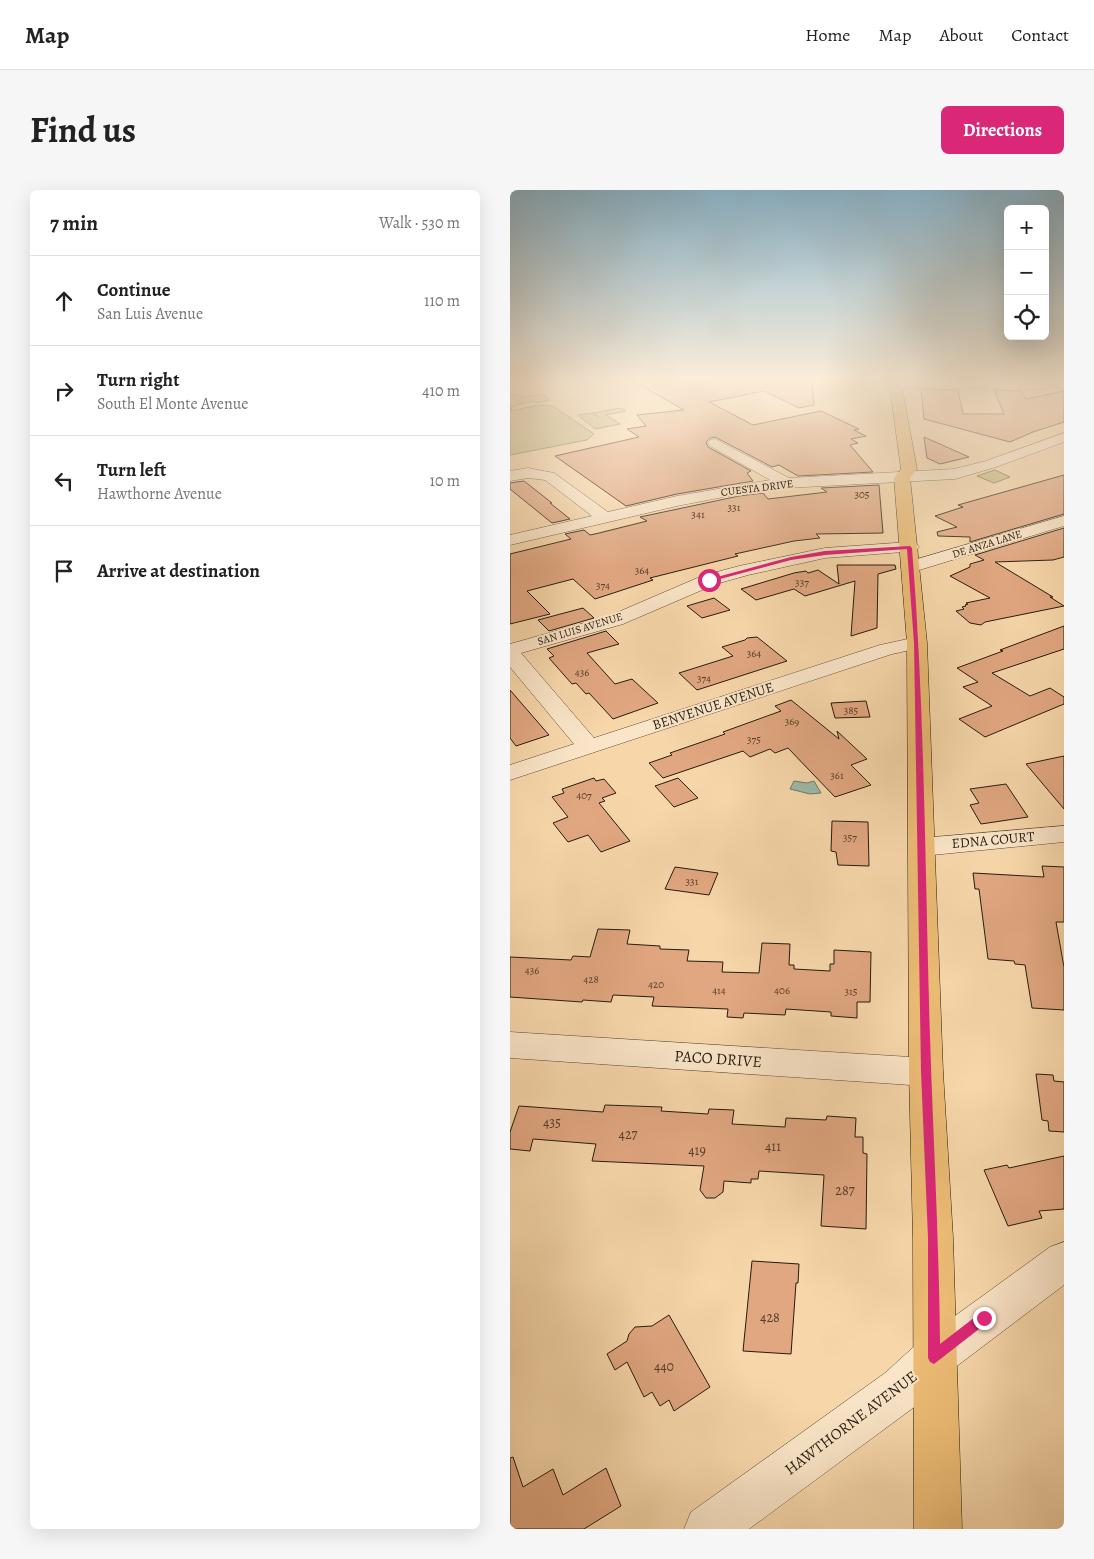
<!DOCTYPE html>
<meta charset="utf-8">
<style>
:root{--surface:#fff;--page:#f6f6f6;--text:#222;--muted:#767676;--line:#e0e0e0;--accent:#db2777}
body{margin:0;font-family:Alegreya,serif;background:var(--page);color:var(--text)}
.controls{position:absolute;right:15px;top:15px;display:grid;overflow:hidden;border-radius:8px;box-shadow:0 5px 20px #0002}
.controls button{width:45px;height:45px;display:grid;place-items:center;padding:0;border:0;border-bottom:1px solid var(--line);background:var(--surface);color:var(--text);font:25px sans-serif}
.stop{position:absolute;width:15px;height:15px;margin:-11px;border:4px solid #db2777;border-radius:50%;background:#fff}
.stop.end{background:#db2777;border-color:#fff;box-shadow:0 1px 5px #0008}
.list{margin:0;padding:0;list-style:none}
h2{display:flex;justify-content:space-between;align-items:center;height:65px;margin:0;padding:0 20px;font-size:21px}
h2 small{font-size:16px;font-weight:400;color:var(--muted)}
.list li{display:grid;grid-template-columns:32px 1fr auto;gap:15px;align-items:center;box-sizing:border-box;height:90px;padding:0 20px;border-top:1px solid var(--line)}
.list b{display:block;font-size:19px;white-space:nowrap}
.list p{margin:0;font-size:16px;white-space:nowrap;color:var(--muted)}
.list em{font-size:16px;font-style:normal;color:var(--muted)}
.icon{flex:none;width:28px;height:28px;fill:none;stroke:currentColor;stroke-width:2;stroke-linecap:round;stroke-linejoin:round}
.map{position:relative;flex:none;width:554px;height:1339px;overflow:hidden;border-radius:8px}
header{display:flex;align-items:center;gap:30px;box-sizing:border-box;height:70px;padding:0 25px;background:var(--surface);border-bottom:1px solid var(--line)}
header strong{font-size:24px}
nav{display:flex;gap:28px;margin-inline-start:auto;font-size:18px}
.intro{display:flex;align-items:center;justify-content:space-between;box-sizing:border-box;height:120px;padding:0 30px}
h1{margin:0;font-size:35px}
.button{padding:12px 22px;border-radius:8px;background:var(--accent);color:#fff;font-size:18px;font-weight:700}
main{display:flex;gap:30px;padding:0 30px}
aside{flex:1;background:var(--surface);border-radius:8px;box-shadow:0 5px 20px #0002}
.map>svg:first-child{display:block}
.green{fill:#c5bc83;stroke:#756c4a}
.water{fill:#9dbaa7;stroke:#6d7a6b}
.building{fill:#e1a781;stroke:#251b10}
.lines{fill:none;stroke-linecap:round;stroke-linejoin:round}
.minor-casing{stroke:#5a4a36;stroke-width:1}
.major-casing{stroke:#251b10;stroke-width:1}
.minor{fill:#fae5c8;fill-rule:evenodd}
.major{fill:#ecbc75;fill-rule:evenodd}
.route{fill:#db2777}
.labels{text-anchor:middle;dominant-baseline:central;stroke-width:4;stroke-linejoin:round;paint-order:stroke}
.far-street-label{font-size:11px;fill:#251b10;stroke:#fae5c8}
.number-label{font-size:11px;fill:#543e2c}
.street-label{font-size:14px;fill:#251b10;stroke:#fae5c8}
.near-number-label{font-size:14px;fill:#543e2c}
.near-street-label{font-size:16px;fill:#251b10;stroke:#fae5c8}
</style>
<header>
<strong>Map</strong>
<nav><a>Home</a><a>Map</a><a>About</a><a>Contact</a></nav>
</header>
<div class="intro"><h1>Find us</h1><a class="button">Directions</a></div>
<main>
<aside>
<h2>7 min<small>Walk · 530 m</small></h2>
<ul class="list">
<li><svg class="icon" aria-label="ahead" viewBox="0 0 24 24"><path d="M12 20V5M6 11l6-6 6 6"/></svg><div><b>Continue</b><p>San Luis Avenue</p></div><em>110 m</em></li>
<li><svg class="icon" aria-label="right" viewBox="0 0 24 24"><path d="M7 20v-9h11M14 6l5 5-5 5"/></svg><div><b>Turn right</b><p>South El Monte Avenue</p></div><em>410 m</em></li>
<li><svg class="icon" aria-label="left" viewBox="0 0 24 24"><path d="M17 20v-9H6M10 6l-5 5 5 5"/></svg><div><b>Turn left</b><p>Hawthorne Avenue</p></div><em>10 m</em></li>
<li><svg class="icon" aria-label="arrive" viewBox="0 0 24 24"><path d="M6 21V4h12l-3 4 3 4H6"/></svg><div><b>Arrive at destination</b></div></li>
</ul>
</aside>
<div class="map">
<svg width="554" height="1339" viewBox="0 0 554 1339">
<rect width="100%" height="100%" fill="#f7d7aa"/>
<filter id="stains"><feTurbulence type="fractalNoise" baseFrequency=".004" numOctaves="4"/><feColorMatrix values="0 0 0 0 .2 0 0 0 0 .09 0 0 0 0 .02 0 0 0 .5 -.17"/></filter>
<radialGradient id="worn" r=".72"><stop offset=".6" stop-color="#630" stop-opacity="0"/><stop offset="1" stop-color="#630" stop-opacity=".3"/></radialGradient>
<path class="green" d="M0,204l16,3 16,-3 8,6 -15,3 -2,-2 -23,6z
M30,215l13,1 41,28 -7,6 -77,15v-47h2l-1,3z
M110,218l6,3 -20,4 14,9 -25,5 -17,-14 14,-2 7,4 -6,-4z
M485,280l15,7 -16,6 -17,-7z"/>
<path class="water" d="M284,591l13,2 7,-2 7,12 -11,1 -20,-5z"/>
<path class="building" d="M123,191h179l2,24 -15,3 -35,-17 -55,11 44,23 68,-14 38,18 -5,1 12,6 -15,3 7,4 -8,2 23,27 -75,4 -19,-11 -7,2 -57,-30 -5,1 -4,4 2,5 43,24 -4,2 6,8 -76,13 -51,12 -71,-50 84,-19 -12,-8 19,-3 -9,-11 47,-5z
M411,199l37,1 5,24h41l-10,-24 27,1 5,8 38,-8v31l-31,10 -23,10 -86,-23z
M414,247l45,20 -29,7 -13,-6z
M554,285v39l-94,28v-5l-32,-1 -1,-4 20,-5 -22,-11 28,-9 -5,-2z
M14,291l28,22h-2l20,16 -18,4 -42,-34v-6z
M369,295l4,48 -67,1 4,4 -26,3 -59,13 3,2 -88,22 3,2 -58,19 -22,-20 -46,12 23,23 -40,10v-70l61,-15 -6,-5 19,-4 6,5 9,-2 48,-12 -7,-4 99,-21 24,-3 5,6 59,-7 -6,-4z
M554,338v29l-11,3 -58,2 58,35h-3l14,9 -79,16 -4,3 -11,-2 -14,-12 8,-2 -2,-2 4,-1 -1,-1 3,-1 -2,-1 24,-5 -40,-22 20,-9v-3l14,-4 -9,-5z
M327,375h58l1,4 -18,5 -1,54 -26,8 4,-55 -50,15 -11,-7 -38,11 -15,-11 53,-16 12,-2 2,2 10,-3 21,14z
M204,408l16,12 -28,8 -15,-12z
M73,418l11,10 -45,13 -11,-11z
M554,436v23l-72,24 38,23 20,-8 14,9v7l-79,33 -26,-18 33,-13 -29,-19 15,-5 -21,-14 46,-17 -3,-1z
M96,441l13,13 -32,9 28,31 17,-5 26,24 -45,16 -24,-26 -3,1 -10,-11 -4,1 -23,-26 5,-2 -7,-7z
M247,447l30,24 -90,29 -18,-17 54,-17 -11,-9 23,-7 2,-2z
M0,500l19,22 20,23 -33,11 -6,-8z
M281,510l48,39 -2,-8 30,28 -16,6 20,20 -36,12 -47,-49 -13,5 -5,-4 -20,8 -7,-6 -80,27 -14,-15 23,-8 -2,-2 55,-19 -2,-2 58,-21 -6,-5z
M356,511l4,16 -35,1 -4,-15z
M554,566v53l-38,-45z
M84,588l2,3 8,-2 12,14 -14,5 3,3 -6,2 31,38 -29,11 -13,-17 -20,7 -15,-19 15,-6 -16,-20 12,-4 -2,-4z
M168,588l20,20 -24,9 -19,-21z
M496,594l22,33 -47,7 -11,-19 9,-2 -9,-14z
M322,631l36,1 1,44 -31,-1 -2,-13 -5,-1z
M532,676l22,1v55h-8l8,45v43l-32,-2 -7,-43 -10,-1 -1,-3 -26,-2 -9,-70h-4l-2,-16 71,4z
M165,677l43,6 -9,22 -44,-6z
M88,739l32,1 -3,14 33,2v3l29,1 -2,11 36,1 -1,10 37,1 3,-30 28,1 -1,21h5v4l36,2v-7h4v-14l37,2 -1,50h-13v16l-26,-2v-4l-45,-3 -1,6 -41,-2 -1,5 -16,-1 1,-8 -76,-3 2,-9 -41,-2 -2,7 -28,-2 -1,2 -72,-5v-40l61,3 2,-4 17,1z
M526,884l17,1 1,6 10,1v50l-15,-1 -1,-10 -6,-1z
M95,915l57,2 -1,4 47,3 1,-5 25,1 -2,14 53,3 1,-9 40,2 1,-4 29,2 -1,19h8v16l4,1 -1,75 -45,-3 3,-51 -65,-4 -1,8h-7v4l-27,-2 -1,11 -8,6h-9l-6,-8 4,-24 -112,-5 4,-17 -63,-5 -3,12 -20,-2v-17l9,-26 84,6z
M554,966v53l-25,2 3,7 -34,8 -24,-56 23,-5 2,3z
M242,1071l47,3 -1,19h-2l-5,71 -48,-3z
M159,1125l41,72 -36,24 -5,-11 -9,6 -8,-14 -8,5 -17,-35 -12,8 -8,-16 20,-13 2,-7 6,-7 17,-1z
M3,1267l10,30 30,-18 10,26 43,-27 15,38 -37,23h-74v-71z"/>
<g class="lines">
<g class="minor-casing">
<path id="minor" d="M376,191h160l5,4 -6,4 -154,-2 -4,-1z
M554,243v9l-68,25 -41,12 -169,9 -47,6 -62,12 -167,39v-10l82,-19 -47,-36 -17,-2 -18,3v-10l18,-3 26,5 54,39 69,-16 93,-16 -60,-34 -2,-3 2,-3 5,-1 74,39 165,-9 32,-8z
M554,326v10l-148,45 -6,1 -6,-1 -3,-4 3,-4z
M400,352l6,1 3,4 -3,4 -91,7 -77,17 -32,9 -93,40 -102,29 73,85 286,-93 37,-8 7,2 3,4 -3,4 -32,7 -382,126v-15l64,-21 -64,-77v-23l99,-28 93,-40 37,-10 86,-18z
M554,636v16l-142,14 -10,-3 -4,-6 4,-6 10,-3z
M0,842l416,26 12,4 5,10 -5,10 -12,4 -416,-28z
M554,1052v43l-115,87 -32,33 -168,124h-65l7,-17 194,-139 34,-31 131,-95z"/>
</g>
<g class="major-casing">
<path id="major" d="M374,191h13l5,7 15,81 -7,9 17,165 16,429 10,166 9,291h-48l-1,-291 -4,-166 -2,-429 -13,-165 7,-9 -11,-80z"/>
</g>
<use href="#minor" class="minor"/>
<use href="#major" class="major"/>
</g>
<linearGradient id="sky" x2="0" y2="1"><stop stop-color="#8ab6ce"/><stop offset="0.5" stop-color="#fbedd9"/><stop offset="1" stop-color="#fbedd9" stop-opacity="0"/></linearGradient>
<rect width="554" height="379" fill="url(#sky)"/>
<path class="route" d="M400,356l2,2c12,151 13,304 17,456 3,114 10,227 11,340l39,-30 5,-2 4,2 2,4 -2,4 -54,42 -4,-2 -2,-4v-120l-7,-166 -7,-429 -7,-94 -82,6 -34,5 -82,22 -3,-2 85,-23 34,-6z"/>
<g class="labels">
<g class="far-street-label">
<text transform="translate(247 298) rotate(-7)">CUESTA DRIVE</text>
<text transform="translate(477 354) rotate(-17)">DE ANZA LANE</text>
<text transform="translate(70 439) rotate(-17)">SAN LUIS AVENUE</text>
</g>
<g class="number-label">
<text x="352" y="304">305</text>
<text x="224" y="317">331</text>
<text x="188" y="324">341</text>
<text x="132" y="380">364</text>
<text x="292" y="392">337</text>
<text x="93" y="395">374</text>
<text x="244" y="463">364</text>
<text x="72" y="482">436</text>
<text x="194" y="488">374</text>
<text x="341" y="520">385</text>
<text x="282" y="531">369</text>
<text x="244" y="549">375</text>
<text x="327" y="585">361</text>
<text x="74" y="605">407</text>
<text x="340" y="647">357</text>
<text x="182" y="691">331</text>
<text x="22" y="780">436</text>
<text x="81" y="789">428</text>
<text x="146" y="794">420</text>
<text x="209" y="800">414</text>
<text x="272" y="800">406</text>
<text x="341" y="801">315</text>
</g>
<g class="street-label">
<text transform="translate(203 516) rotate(-18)">BENVENUE AVENUE</text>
<text transform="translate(483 650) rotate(-5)">EDNA COURT</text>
</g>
<g class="near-number-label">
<text x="42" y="932">435</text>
<text x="118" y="944">427</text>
<text x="263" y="956">411</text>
<text x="187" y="960">419</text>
<text x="335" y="1000">287</text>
<text x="260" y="1127">428</text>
<text x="154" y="1176">440</text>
</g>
<g class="near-street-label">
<text transform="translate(208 869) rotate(4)">PACO DRIVE</text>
<text transform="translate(341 1233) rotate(-37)">HAWTHORNE AVENUE</text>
</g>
</g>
<rect width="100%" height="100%" filter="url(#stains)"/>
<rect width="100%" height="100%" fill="url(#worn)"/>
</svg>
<div class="controls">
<button>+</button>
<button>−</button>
<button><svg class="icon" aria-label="locate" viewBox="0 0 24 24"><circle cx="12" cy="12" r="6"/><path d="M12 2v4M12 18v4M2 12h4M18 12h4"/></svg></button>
</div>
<div class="stop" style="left:199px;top:390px"></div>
<div class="stop end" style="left:474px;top:1128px"></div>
</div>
</main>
